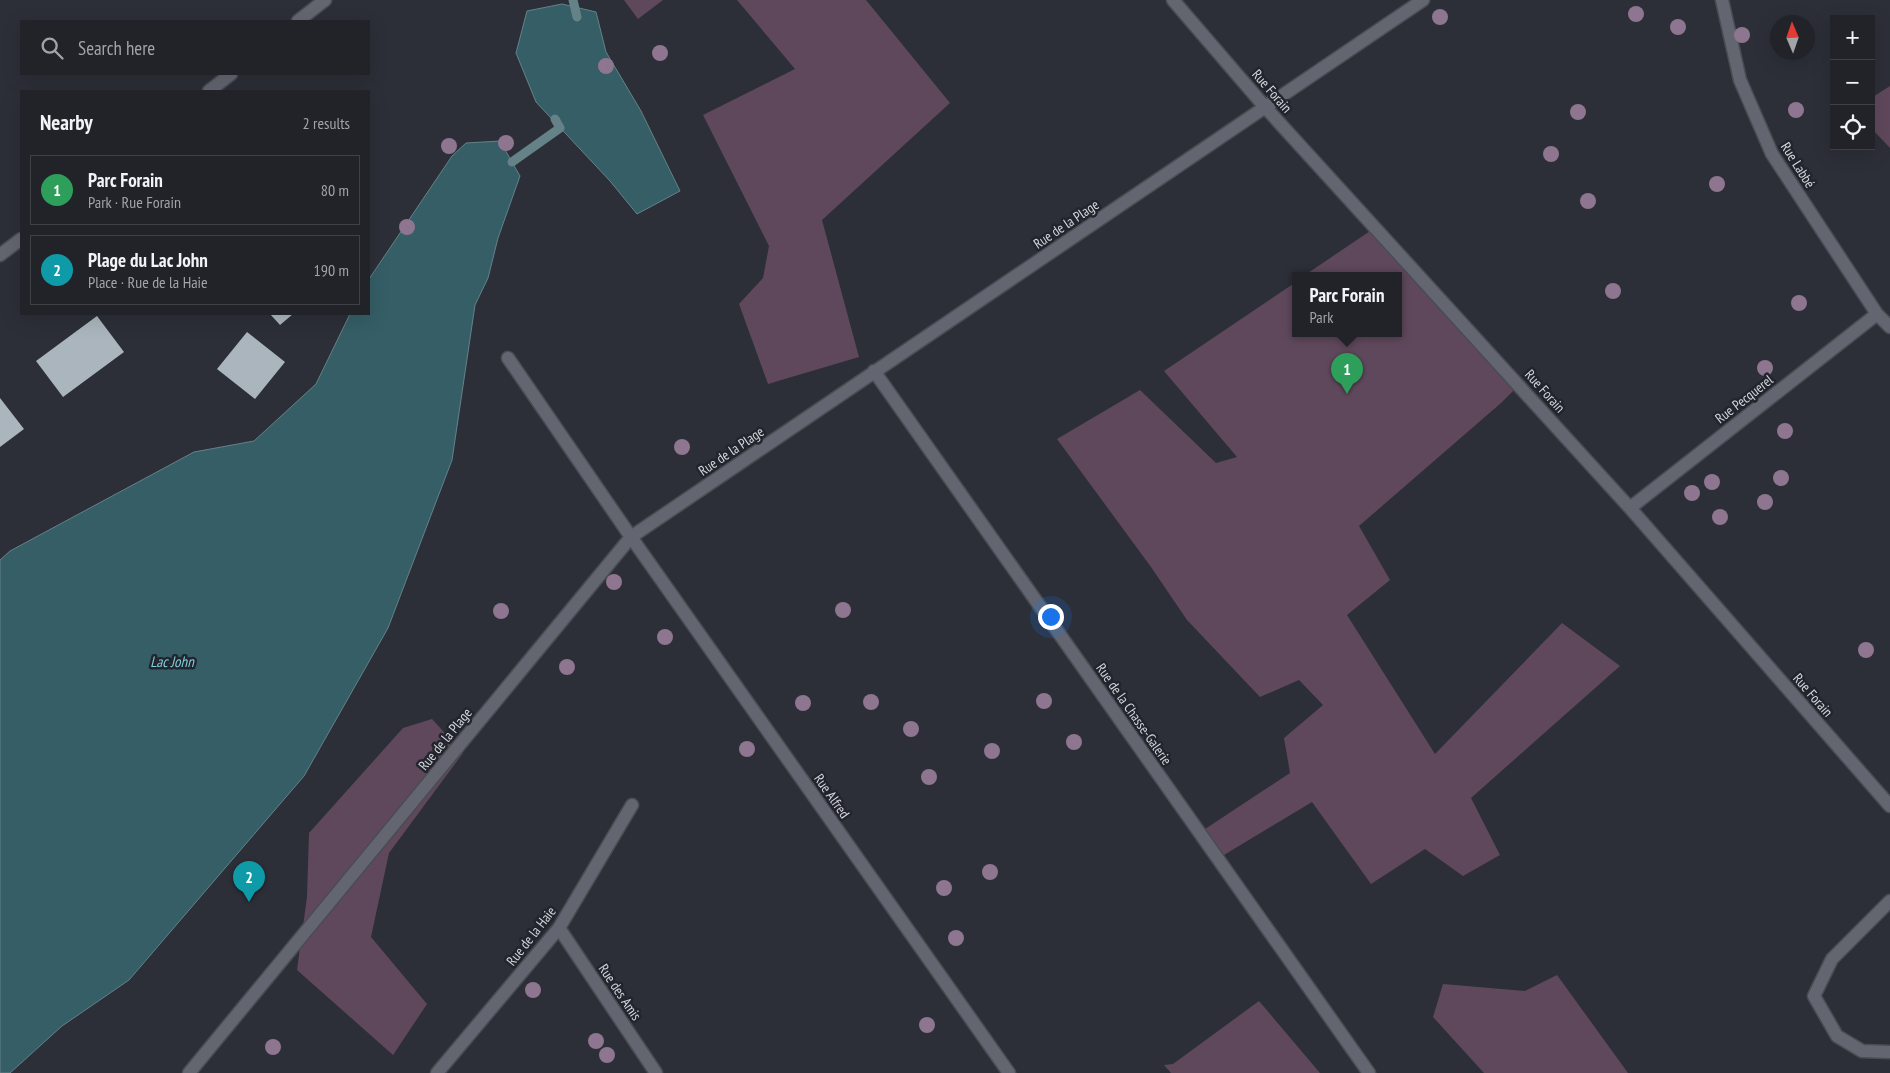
<!DOCTYPE html>
<meta charset="utf-8">
<style>
:root{--surface:#212329;--page:#292b31;--text:#f1f3f6;--muted:#a2a4a8;--line:#3e4046;--accent:#a7c71e}
body{margin:0;font-family:"PT Sans Narrow",sans-serif;background:var(--page);color:var(--text)}
.controls{position:absolute;right:15px;top:15px;display:grid;overflow:hidden;border-radius:0px;box-shadow:0 5px 20px #0002}
.controls button{width:45px;height:45px;display:grid;place-items:center;padding:0;border:0;border-bottom:1px solid var(--line);background:var(--surface);color:var(--text);font:25px sans-serif}
.compass{position:absolute;left:1770px;top:15px;width:45px;height:45px;border-radius:50%;background:var(--surface);box-shadow:0 5px 20px #0002;rotate:358deg}
.you{position:absolute;left:1050px;top:616px;width:18px;height:18px;margin:-12px;border:4px solid #fff;border-radius:50%;background:#1a73e8;box-shadow:0 0 0 8px #1a73e833}
.badge{display:grid;place-items:center;width:32px;height:32px;border-radius:50%;background:var(--accent);color:#fff;font-size:16px;font-weight:700}
.pin{position:absolute;translate:-50% -41px;filter:drop-shadow(0 1px 2px #0008)}
.pin::after{content:'';position:absolute;top:26px;width:18px;height:15px;background:inherit;clip-path:polygon(0 0,100% 0,50% 100%)}
.popup{position:absolute;left:1292px;top:272px;width:110px;height:65px;box-sizing:border-box;display:grid;place-content:center;border-radius:0px;background:var(--surface);filter:drop-shadow(0 1px 4px #0005);font-size:16px;white-space:nowrap;color:var(--muted)}
.popup b{font-size:19px;color:var(--text)}
.popup::after{content:'';position:absolute;left:50%;top:100%;margin-left:-10px;border:10px solid transparent;border-top-color:var(--surface)}
.list{margin:0;padding:0;list-style:none}
h2{display:flex;justify-content:space-between;align-items:center;height:65px;margin:0;padding:0 20px;font-size:21px}
h2 small{font-size:16px;font-weight:400;color:var(--muted)}
.list li{display:grid;grid-template-columns:32px 1fr auto;gap:15px;align-items:center;box-sizing:border-box;height:70px;margin:0 10px 10px;padding:0 10px;border:1px solid var(--line);border-radius:0px}
.list b{display:block;font-size:19px;white-space:nowrap}
.list p{margin:0;font-size:16px;white-space:nowrap;color:var(--muted)}
.list em{font-size:16px;font-style:normal;color:var(--muted)}
.icon{flex:none;width:28px;height:28px;fill:none;stroke:currentColor;stroke-width:2;stroke-linecap:round;stroke-linejoin:round}
.map{position:relative;flex:none;width:1890px;height:1073px;overflow:hidden}
.search{position:absolute;background:var(--surface);box-shadow:0 5px 20px #0002;left:20px;top:20px;width:350px;height:55px;display:flex;align-items:center;gap:12px;box-sizing:border-box;padding:0 18px;border-radius:0px;color:var(--muted);font-size:19px}
.panel{position:absolute;background:var(--surface);box-shadow:0 5px 20px #0002;left:20px;top:90px;width:350px;height:225px;border-radius:0px}
.map>svg:first-child{display:block}
.green{fill:#5f485c}
.water{fill:#355e66;stroke:#658289}
.lines{fill:none;stroke-linecap:round;stroke-linejoin:round}
.stream{stroke:#658289;stroke-width:9}
.building{fill:#abb5bd}
.lane-casing{stroke:#4a4c53;stroke-width:15}
.street-casing{stroke:#4a4c53;stroke-width:15}
.lane{stroke:#636670;stroke-width:12}
.street{stroke:#636670;stroke-width:12}
.tree{fill:#8e7590}
.labels{text-anchor:middle;dominant-baseline:central;stroke-width:5;stroke-linejoin:round;paint-order:stroke}
.street-label{font-size:14px;fill:#d4d6db;stroke:#22252d}
.water-label{font-size:15px;font-style:italic;fill:#82cedc;stroke:#22252d}
</style>
<div class="map">
<svg width="1890" height="1073" viewBox="0 0 1890 1073">
<rect width="100%" height="100%" fill="#2c2f37"/>
<path class="green" d="M624,0h39l-25,19z
M737,0h129l84,103 -128,117 37,137 -91,27 -29,-80 24,-26 6,-32 -66,-131 92,-46z
M1890,86v62l-19,-20v-30z
M1376,227l143,158 -18,18 -142,123 31,54 -43,35 88,139 127,-131 58,43 -149,132 29,57 -37,21 -38,-27 -54,35 -59,-82 -98,59 -15,-28 91,-60 -6,-35 39,-33 -24,-25 -39,17 -73,-77 -36,-53 -94,-128 83,-49 76,73 21,-6 -73,-86 132,-89v51h102v-58h-93z
M432,719l31,34 -74,100 -18,84 56,67 -34,51 -96,-85 10,-73 2,-64 94,-105z
M1557,975l71,98h-144l-51,-56 10,-33 82,7z
M1259,1001l61,72h-149l-7,-8 9,-1z"/>
<path class="water" d="M562,4l34,8 10,40 35,59 39,80 -43,23 -27,-33 -74,-79 -20,-49 11,-42z
M500,141l20,35 -22,62 -10,40 -13,27 -23,155 -64,168 -84,148 -175,204 -67,46 -52,47h-10v-513l10,-9 184,-99 60,-11 62,-57 34,-70h19v-35l83,-123 14,-13z"/>
<g class="lines">
<path class="stream" d="M573,0l4,17
M512,162l48,-34 -5,-9"/>
</g>
<path class="building" d="M270,314h23l-13,11z
M97,316l27,36 -61,45 -27,-36z
M247,332l38,30 -30,37 -38,-30z
M0,398l24,31 -24,18z"/>
<g class="lines">
<g class="lane-casing">
<path id="lane" d="M189,1073l442,-536 -123,-179"/>
</g>
<g class="street-casing">
<path id="street" d="M1173,0l92,107 365,401 260,298
M1722,0l18,80 32,74 105,160 13,13
M298,21l27,-21
M209,91l22,-17
M0,255l21,-16
M874,371l495,702
M1630,508l247,-194
M1890,901l-58,58 -18,37 23,40 25,15 28,1
M559,928l97,145
M437,1073l122,-145 73,-123
M1009,1073l-378,-536 792,-537"/>
</g>
<use href="#lane" class="lane"/>
<use href="#street" class="street"/>
</g>
<g class="tree">
<circle cx="1636" cy="14" r="8"/>
<circle cx="1440" cy="17" r="8"/>
<circle cx="1678" cy="27" r="8"/>
<circle cx="1742" cy="35" r="8"/>
<circle cx="660" cy="53" r="8"/>
<circle cx="606" cy="66" r="8"/>
<circle cx="1796" cy="110" r="8"/>
<circle cx="1578" cy="112" r="8"/>
<circle cx="506" cy="143" r="8"/>
<circle cx="449" cy="146" r="8"/>
<circle cx="1551" cy="154" r="8"/>
<circle cx="1717" cy="184" r="8"/>
<circle cx="1588" cy="201" r="8"/>
<circle cx="407" cy="227" r="8"/>
<circle cx="1613" cy="291" r="8"/>
<circle cx="1799" cy="303" r="8"/>
<circle cx="1765" cy="368" r="8"/>
<circle cx="1785" cy="431" r="8"/>
<circle cx="682" cy="447" r="8"/>
<circle cx="1781" cy="478" r="8"/>
<circle cx="1712" cy="482" r="8"/>
<circle cx="1692" cy="493" r="8"/>
<circle cx="1765" cy="502" r="8"/>
<circle cx="1720" cy="517" r="8"/>
<circle cx="614" cy="582" r="8"/>
<circle cx="843" cy="610" r="8"/>
<circle cx="501" cy="611" r="8"/>
<circle cx="665" cy="637" r="8"/>
<circle cx="1866" cy="650" r="8"/>
<circle cx="567" cy="667" r="8"/>
<circle cx="1044" cy="701" r="8"/>
<circle cx="871" cy="702" r="8"/>
<circle cx="803" cy="703" r="8"/>
<circle cx="911" cy="729" r="8"/>
<circle cx="1074" cy="742" r="8"/>
<circle cx="747" cy="749" r="8"/>
<circle cx="992" cy="751" r="8"/>
<circle cx="929" cy="777" r="8"/>
<circle cx="990" cy="872" r="8"/>
<circle cx="944" cy="888" r="8"/>
<circle cx="956" cy="938" r="8"/>
<circle cx="533" cy="990" r="8"/>
<circle cx="927" cy="1025" r="8"/>
<circle cx="596" cy="1041" r="8"/>
<circle cx="273" cy="1047" r="8"/>
<circle cx="607" cy="1055" r="8"/>
</g>
<g class="labels">
<g class="street-label">
<text transform="translate(1272 91) rotate(49)">Rue Forain</text>
<text transform="translate(1798 165) rotate(58)">Rue Labbé</text>
<text transform="translate(1066 224) rotate(-34)">Rue de la Plage</text>
<text transform="translate(1545 391) rotate(48)">Rue Forain</text>
<text transform="translate(1744 399) rotate(-38)">Rue Pecquerel</text>
<text transform="translate(731 451) rotate(-34)">Rue de la Plage</text>
<text transform="translate(1813 695) rotate(49)">Rue Forain</text>
<text transform="translate(1134 714) rotate(55)">Rue de la Chasse-Galerie</text>
<text transform="translate(445 739) rotate(-51)">Rue de la Plage</text>
<text transform="translate(832 796) rotate(55)">Rue Alfred</text>
<text transform="translate(531 936) rotate(-52)">Rue de la Haie</text>
<text transform="translate(620 992) rotate(56)">Rue des Amis</text>
</g>
<g class="water-label">
<text x="172" y="661">Lac John</text>
</g>
</g>
</svg>
<div class="controls">
<button>+</button>
<button>−</button>
<button><svg class="icon" aria-label="locate" viewBox="0 0 24 24"><circle cx="12" cy="12" r="6"/><path d="M12 2v4M12 18v4M2 12h4M18 12h4"/></svg></button>
</div>
<svg class="compass" viewBox="-18 -18 36 36"><path d="M0-13l5 13h-10z" fill="#e53935"/><path d="M0 13l5-13h-10z" fill="#a2a4a8"/></svg>
<div class="you"></div>
<div class="pin badge" style="left:1347px;top:394px;background:#2e9e5b">1</div>
<div class="popup"><b>Parc Forain</b>Park</div>
<div class="pin badge" style="left:249px;top:902px;background:#0f9aa8">2</div>
<div class="search"><svg class="icon" aria-label="search" viewBox="0 0 24 24"><circle cx="10" cy="10" r="6"/><path d="M15 15l6 6"/></svg>Search here</div>
<section class="panel">
<h2>Nearby<small>2 results</small></h2>
<ul class="list">
<li><span class="badge" style="background:#2e9e5b">1</span><div><b>Parc Forain</b><p>Park · Rue Forain</p></div><em>80 m</em></li>
<li><span class="badge" style="background:#0f9aa8">2</span><div><b>Plage du Lac John</b><p>Place · Rue de la Haie</p></div><em>190 m</em></li>
</ul>
</section>
</div>
